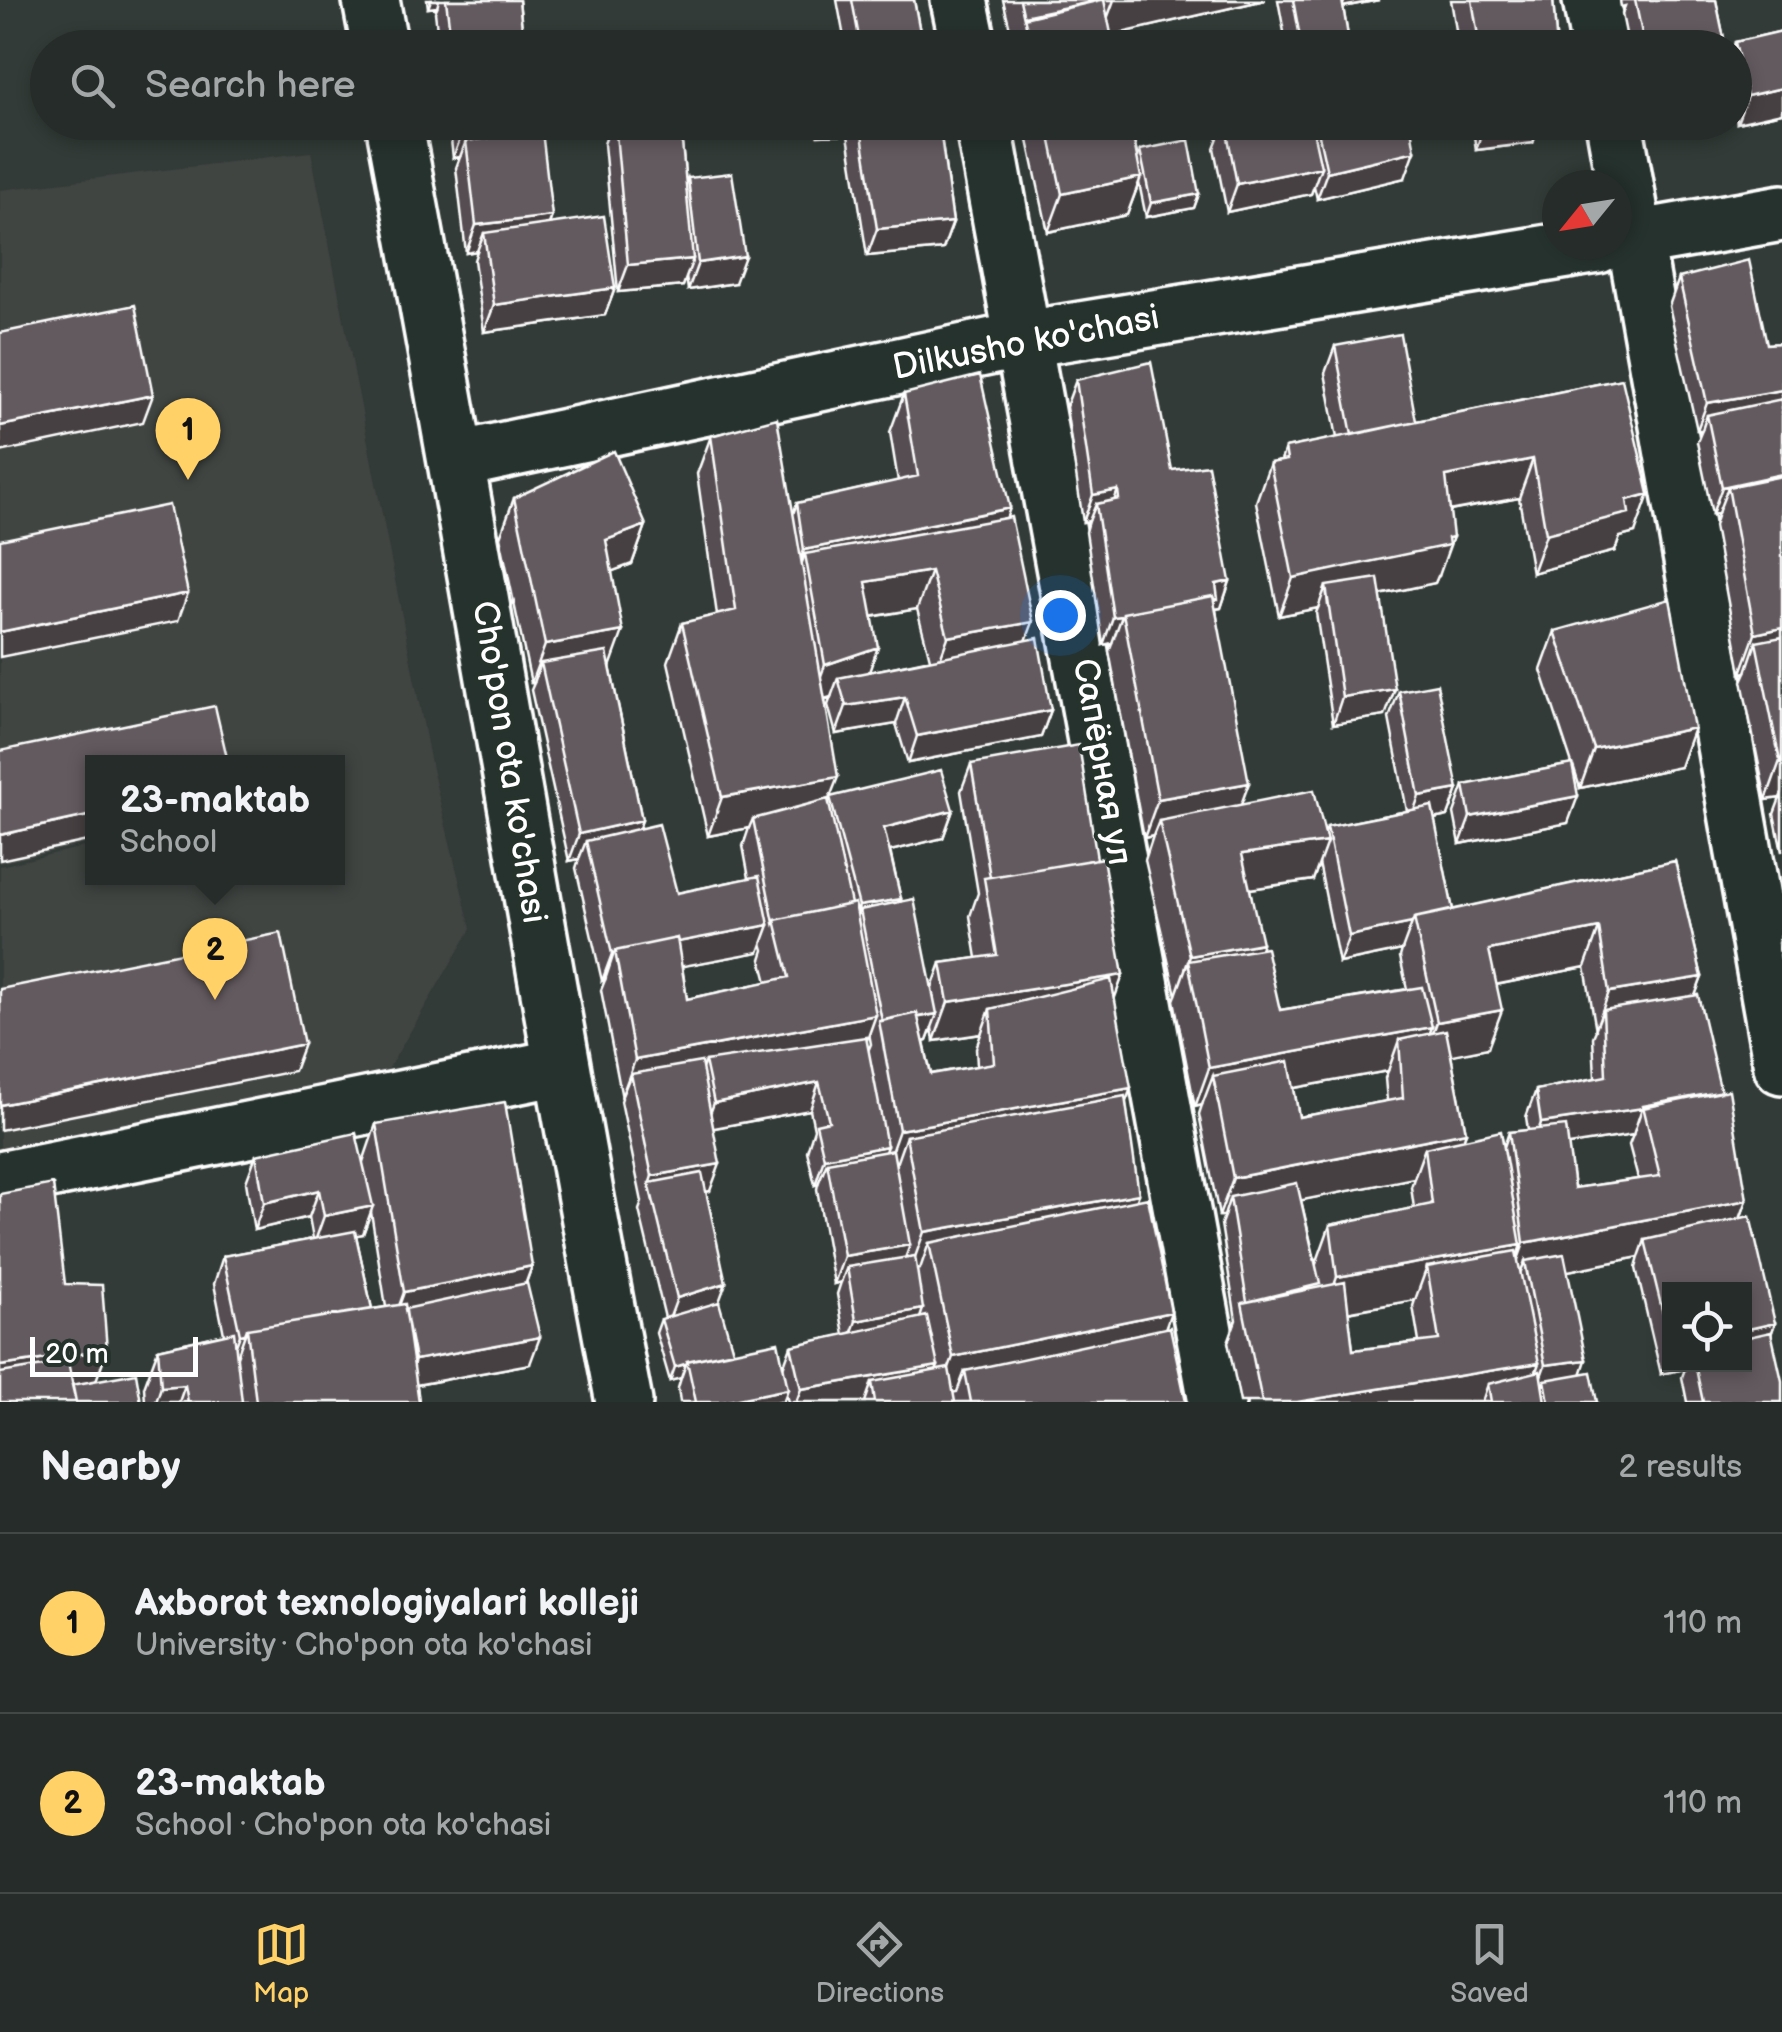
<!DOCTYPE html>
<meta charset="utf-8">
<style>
:root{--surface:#262c29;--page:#2e3431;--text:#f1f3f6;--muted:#a4a7a8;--line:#424846;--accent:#ffd166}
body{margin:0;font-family:"Balsamiq Sans",sans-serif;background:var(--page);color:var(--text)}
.controls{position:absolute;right:30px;bottom:30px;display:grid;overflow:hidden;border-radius:0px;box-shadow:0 5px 15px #0003}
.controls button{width:90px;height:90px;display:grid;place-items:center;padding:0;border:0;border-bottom:2px solid var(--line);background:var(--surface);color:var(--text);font:50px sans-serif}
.compass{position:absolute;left:1542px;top:170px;width:90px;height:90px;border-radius:50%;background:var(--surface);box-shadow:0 5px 15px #0003;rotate:240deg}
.scale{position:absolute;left:30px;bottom:25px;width:168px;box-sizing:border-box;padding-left:10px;border:5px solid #fff;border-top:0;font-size:28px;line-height:35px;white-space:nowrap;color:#fff;-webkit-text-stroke:8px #26332d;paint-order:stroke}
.you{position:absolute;left:1060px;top:615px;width:35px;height:35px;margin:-25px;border:8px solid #fff;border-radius:50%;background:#1a73e8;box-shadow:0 0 0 15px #1a73e833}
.badge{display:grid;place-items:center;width:65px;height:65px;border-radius:50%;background:var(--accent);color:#111;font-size:32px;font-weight:700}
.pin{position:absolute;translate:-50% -82px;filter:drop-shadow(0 2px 5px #0008)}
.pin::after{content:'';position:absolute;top:52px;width:35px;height:30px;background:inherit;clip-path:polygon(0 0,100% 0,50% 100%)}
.popup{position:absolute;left:85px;top:755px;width:260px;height:130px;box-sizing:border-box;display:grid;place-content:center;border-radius:0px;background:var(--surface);filter:drop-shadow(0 2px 8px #0005);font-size:32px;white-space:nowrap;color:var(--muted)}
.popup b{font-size:38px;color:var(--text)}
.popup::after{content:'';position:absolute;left:50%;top:100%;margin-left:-20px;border:20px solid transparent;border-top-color:var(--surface)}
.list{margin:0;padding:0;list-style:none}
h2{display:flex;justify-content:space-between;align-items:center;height:130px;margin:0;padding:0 40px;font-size:42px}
h2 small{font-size:32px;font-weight:400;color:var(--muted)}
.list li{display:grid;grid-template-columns:65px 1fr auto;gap:30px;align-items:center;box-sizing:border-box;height:180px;padding:0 40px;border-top:2px solid var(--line)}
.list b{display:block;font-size:38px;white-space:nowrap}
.list p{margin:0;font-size:32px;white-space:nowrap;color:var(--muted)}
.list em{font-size:32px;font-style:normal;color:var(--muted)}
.icon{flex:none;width:55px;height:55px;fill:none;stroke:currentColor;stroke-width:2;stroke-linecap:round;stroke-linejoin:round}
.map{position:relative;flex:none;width:1782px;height:1402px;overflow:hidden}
.search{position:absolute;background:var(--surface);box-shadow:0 5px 15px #0003;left:30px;right:30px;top:30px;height:110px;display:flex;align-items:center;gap:25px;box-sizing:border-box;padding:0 35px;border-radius:55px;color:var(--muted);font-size:38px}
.sheet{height:490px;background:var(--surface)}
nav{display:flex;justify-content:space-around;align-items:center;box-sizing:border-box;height:140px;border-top:2px solid var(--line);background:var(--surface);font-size:28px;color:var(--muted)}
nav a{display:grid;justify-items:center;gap:5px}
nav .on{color:var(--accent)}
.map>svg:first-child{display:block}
.built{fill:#414443}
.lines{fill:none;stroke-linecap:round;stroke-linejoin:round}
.minor-casing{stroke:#fff;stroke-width:62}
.minor{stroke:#26332d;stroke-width:55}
.wall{fill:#564d52;stroke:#fff;stroke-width:2.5;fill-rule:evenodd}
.shaded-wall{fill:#463f42;stroke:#fff;stroke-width:2.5}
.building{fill:#645a5f;stroke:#fff;stroke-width:2.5}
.labels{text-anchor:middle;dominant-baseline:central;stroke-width:8;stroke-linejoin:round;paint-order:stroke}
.street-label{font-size:35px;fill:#fff;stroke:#26332d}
</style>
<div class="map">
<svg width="1782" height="1402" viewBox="0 0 1782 1402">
<rect width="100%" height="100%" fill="#323b37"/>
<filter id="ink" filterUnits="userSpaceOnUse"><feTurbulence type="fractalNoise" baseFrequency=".01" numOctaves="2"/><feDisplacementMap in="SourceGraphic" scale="20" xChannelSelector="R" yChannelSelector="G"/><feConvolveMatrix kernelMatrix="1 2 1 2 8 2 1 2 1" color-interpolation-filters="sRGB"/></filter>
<g filter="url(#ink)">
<path class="built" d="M311,152l121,617 39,160 -84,142 -387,85v-290l92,-21v33h246v-116h-246v81l-92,20v-673z"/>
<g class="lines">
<g class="minor-casing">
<path id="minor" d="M371,0l9,48
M959,0l10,48
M1591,0l9,48
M394,122c81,426 148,854 230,1280
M983,122l234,1280
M1614,122l168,944
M1617,242l165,-29
M458,460l568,-121 572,-94
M0,1180l559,-113"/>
</g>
<use href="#minor" class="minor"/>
</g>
<path class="wall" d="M427,0h92l5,48h-85l-4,-36 2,-5 -9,1z
M837,0h77l9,48h-77z
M1003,0h262l-153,35 2,13h-101l1,-3z
M1278,0h101l-36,7 7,41h-63z
M1451,0h102l4,48h-98z
M1620,0h96l10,48h-97l-7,-34 3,-8 -4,1z
M1782,31v82l-45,10 -3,-13v-62h-1l2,-6z
M449,122h84l-3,11 22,83 -3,8 66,64 -10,27 -121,17 -10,-72 3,-9 -11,2 -10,-85 4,-11 -7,1z
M612,122h68l6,63 2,-7 47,105 -47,7 -2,-13 -3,9 -65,6 -14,-148z
M816,122h123l14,100 -10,27 -76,7 -19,-121 -30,1z
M1024,122h106l8,36 2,-8 59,44 -5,14 -48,9 -7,-34 -12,32 -79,17z
M1224,122h186l-5,56 -88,21 -3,-13 -3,8 -84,18 -13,-64z
M1472,122h79l-4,10 -11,2 -3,9 -57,7z
M1679,278l88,66 15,-1v509l-8,-38 6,-16 -14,2 -24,-119 4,-9 -5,1 -27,-147 4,-13 -6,1 -15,-72 5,-12h-5l-28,-124z
M1335,346l81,75 206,-42 13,154 -15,4 -5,14 -83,22 -13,-75 -69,13 -11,65h-1l-3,7 -55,12 5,121 -52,8 -17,-111 2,-5 -39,8 -23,-114 14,-39 11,-2 4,-13 52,-10 -12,-65z
M1076,380l96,90 58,111 -9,27 -5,1 25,196 84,29 2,-7 80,-16 -18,-93 10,-27 59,98 -10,27 -14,3 19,91 222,-49 27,116 -7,18 52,205 -7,19 35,104 -4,11 11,68h-95l-5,-25 3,-8 -24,5 -25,-106 3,-11 -72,14 15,103 15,28h-357l-12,-60 8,-22 -15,-96 3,-8h-5l-20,-102 3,-9 -7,2 -21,-107 2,-5 -31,-135 8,-24 -9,2 -35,-187 3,-8 -9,2 -17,-113 3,-11 -6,1 -17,-115zM1319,863l20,100 63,-13 -2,7 7,32 -127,21 -20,-61 -10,-60 63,-9zM1585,967l11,63 -3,7 2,41 -59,12 -10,27 2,13 -19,2 -5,15 -41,-7 3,-8 -15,-77 37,-7 8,-63zM1388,1071l-3,7 2,23 -88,16 -5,-29zM1633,1135l-4,10 9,34 -64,9 -6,-43zM1414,1178l-3,9 3,21 -84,17 -14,39 -15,-64zM1670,1290l74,74h-74zM1415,1300l-2,6 6,36 -66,8 -5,-38z
M904,394l103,124 19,122 25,70 -10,27 -133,26 -12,-39 -60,10 -8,-29 3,-8 -6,2 6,98 122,13 -10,28 -53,13 11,48 -1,3 32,86 9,-25 36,-5 -7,-42 8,-23 -17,-102 10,-27 126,95 26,116 -9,23 23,203 34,111 -6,16 21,74h-398l-2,-8 -3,8h-103l-2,-14 3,-10 -11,3 -14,-48 5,-14 4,-1 -26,-108 3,-8 -21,-101 1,-3 -21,-108 4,-10 -3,1 -26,-113 3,-9 -10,2 -38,-171 3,-7h-3l-31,-146 14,-39 132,27 -14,39 -20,7 -2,95 32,154 -3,9 38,64 72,-15 -6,-32 6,-18 -41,8 -40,-174 14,-39 35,-8 -20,-141 14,-38 82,78 4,-11 101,-22 -8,-49zM917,609l13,50 -61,13 3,-55zM762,943l2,7 -3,9 6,23 -80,17 -5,-33 77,-14zM932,1028l2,13 47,-7 -5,14 1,18 -46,8 -7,-32 3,-1zM869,1033l2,11 -3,7 -2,-10zM810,1110l4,19 -7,22 8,34 3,-1 -1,5 17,95 7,-2 -4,12 7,41 -53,11 -8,22 -50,-17 -15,-48 -12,-111 4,-1 3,-63z
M1555,631l125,136 -100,21 -7,-22 -5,57 -108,21 -6,-31 10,-28 108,-21 -31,-94z
M1782,932v32l-4,-21z
M376,1124l156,142 -6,17 4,81 -113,21 2,17h-274l-1,-15 14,-38 66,-15 -10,-50 9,-28 90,-17 -4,-22 -55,13 -8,-48 10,-27 107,7zM371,1212l15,95 -14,2 -16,-74 7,-1z"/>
<path class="shaded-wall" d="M431,0h8l-2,7 -9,1z
M1114,0h151l-165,38z
M1345,0h34l-37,7z
M1782,88v25l-45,10 10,-27z
M823,122h30l-5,13 -30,1z
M1485,122h66l-4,10 -11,2 -3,9 -57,7z
M1648,122h24l-26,6z
M533,126l-10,27 -57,-12 -6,16 -7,1 10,-27z
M1415,151l-10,27 -88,21 10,-27z
M1321,167l-10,27 -84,18 10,-28z
M1141,177l-14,38 -79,17 14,-38z
M1199,194l-5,14 -48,9 5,-14z
M552,216l-10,27 -58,-10 -7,18 -11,2 10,-28z
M953,222l-10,27 -76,7 10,-27z
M745,256l-10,27 -47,7 10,-27z
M693,259l-10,27 -65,6 10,-27z
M615,288l-10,27 -121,17 10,-27z
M1782,390v25h-75l-5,15h-5l10,-27z
M153,395l-10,27 -143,30v-26z
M1533,459l-14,39 -87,16 14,-38z
M1782,474v26l-54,-13 -10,26 -6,1 10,-27z
M1118,490l-10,28 -12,-14 -7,17 -6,1 10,-27z
M1649,494l-14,39 -15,4 -5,14 -83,22 14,-39 81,-34z
M1010,508l-14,39 -191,7 -12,34h-3l14,-38z
M646,525l-14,39 -40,15 14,-39z
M1453,537l-14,39h-1l-3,7 -107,23 -2,-20 -8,22 -39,8 14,-38z
M931,571l-14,38 -65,11 14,-38z
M1230,581l-9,27 -7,1 2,-25z
M188,593l-10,28 -178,36v-25z
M1122,616l-10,27 -9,2 10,-28z
M1033,622l-14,38 -85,15 14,-38z
M1782,628v36l-26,-22 -10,30 -5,1 14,-39z
M623,631l-14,39 -68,-7 -7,20h-3l14,-38z
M878,647l-14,39 -26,-8 -7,19 -20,6 14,-38z
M1395,689l-10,27 -52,8 9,-27z
M905,697l-9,27 -60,10 10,-28z
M1051,710l-10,27 -133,26 9,-27z
M1694,728l-14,39 -100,21 14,-39z
M1780,761h2v32l-2,5 -14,2z
M838,777l-15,38 -70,4 -4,9 -41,8 14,-39z
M1249,783l-14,38h-76l-6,15 -9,2 14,-39z
M1458,789l-10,27 -39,8 10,-28z
M1578,796l-10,27 -108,21 10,-27z
M953,810l-10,28 -69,17 10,-27z
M92,815v25l-92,20v-25z
M642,820l-10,27 -46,-6 -7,18 -10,2 10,-27z
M1327,842l-14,38 -85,12 14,-38z
M901,899l-9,27 -32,-16 -9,23h-2l10,-27z
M1412,923l-10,27 -63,13 10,-27z
M769,925l-10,27 -139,26 -4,-25z
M1599,928l-14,39 -110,22 14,-39z
M1262,943l-14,39 -60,-21 -12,34 14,-39z
M614,953l-9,27 -3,1 10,-27z
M1123,975l-14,39 -119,-5 -9,25 -47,7 14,-39z
M1702,977l-14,38 -85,-5 -8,20 14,-38z
M1502,1010l-14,38 -65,13 14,-39z
M937,1014l-10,27 -43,8 -1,-25z
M876,1015l-14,39 -157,7 -9,24 -65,-11 -10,24 14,-38z
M1432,1027l-14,38 -19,-25 -11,31 -170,31 -5,-26 -11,29 -7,2 14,-39z
M304,1044l-10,27 -294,59v-25z
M819,1082l-9,28 -106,20 10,-27z
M1131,1088l-14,38 -211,10 -11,31 -10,2 14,-39z
M1642,1108l-9,27 -102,16 10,-28z
M1466,1132l-15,39 -26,-23 -11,30 -181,36 -3,-17 -6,19h-5l14,-38z
M887,1146l-10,28 -50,-12 -9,22 -3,1 9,-27z
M720,1164l-10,27 -57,10 -4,-16 3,-9z
M319,1190l-10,27 -55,13 10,-27z
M1139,1194l-14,39 -196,10 -9,26 -10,2 14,-39z
M1747,1200l-14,38 -88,2 -6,17 -111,22 -3,-18 -8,20 -7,1 14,-39z
M373,1206l-10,28 -49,10 10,-28z
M910,1245l-10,27 -53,-5 -6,15 -7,2 10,-28z
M1521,1245l-14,39 -80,-17 -12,33 -92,16 14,-39z
M532,1266l-14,38 -128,27 14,-39z
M726,1283l-10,27 -49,15 10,-27z
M923,1309l-9,27 -68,12 10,-27z
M1171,1312l-14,39 -192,20 -8,21 -18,3 14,-38z
M1775,1323l-9,27 -22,5v-25z
M245,1334l-10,28h-5l10,-27z
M540,1337l-10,27 -125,23 10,-27z
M107,1350l-14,39 -93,13v-36z
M1670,1351v13h16l-1,5 -24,5z
M1586,1360l-9,27 -32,-7 -5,12 -5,1 10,-28z
M1539,1363l-14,39 -37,-18 -6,18h-185z
M686,1364l-5,14 -11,3 5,-14z
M938,1366l-10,27 -56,-11 -7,20h-69l5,-13z
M185,1385l-6,17h-23l5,-15z
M788,1389l-5,13h-60z"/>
<path class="building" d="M446,0h73l5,48h-72z
M852,0h62l9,48h-62z
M1020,0h77v1l-73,17z
M1100,0h4l10,48h-83l-7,-32z
M1293,0h49l8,48h-48z
M1472,0h81l4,48h-77z
M1635,0h81l10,48h-81z
M1782,31v57l-35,8 -12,-54z
M462,122h71v4l-70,5z
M615,122h65l13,137 -65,6z
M860,122h79l14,100 -76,7z
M1047,122h83l11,55 -79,17z
M1225,122h86l10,45 -84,17z
M1316,122h94l5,29 -88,21z
M542,131l10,85 -76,9 -10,-84z
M1189,140l10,54 -48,9 -11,-53z
M732,173l13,83 -47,7 -10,-85z
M604,216l11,72 -121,17 -10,-72z
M1749,260l18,84 15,-1v47l-75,13 -28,-125z
M135,305l18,90 -153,31v-93z
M1400,334l16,87 -64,14 -17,-89z
M1151,362l21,108 36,-5 22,116 -14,3 2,15h-4l-1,-3 -90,17 -1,3 -9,1 -17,-113 23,-5 -1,-9 -25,5 -17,-115z
M980,375l30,133 -206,42 -7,-47 121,-27 -14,-82z
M1622,379l27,115 -22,6 2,13 -83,21 -13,-75 -87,17 7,61 -5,1 1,7 -156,33 -23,-115 17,-3 -2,-12z
M1782,399v75l-60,13 -15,-72z
M777,418l61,359 -116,20 -40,-174 54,-13 -25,-174z
M614,451l32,74 -40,15 17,91 -78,14 -31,-147z
M1782,476v152l-27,6 -27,-147z
M169,505l19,88 -188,39v-92z
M1011,517l22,105 -85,15 -17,-66 -65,11 12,65 -53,18 -20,-111z
M1378,578l17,111 -53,8 -16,-111z
M1213,596l36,187 -91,16 -35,-186z
M1670,599l24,129 -100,21 -39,-118z
M1782,637v124h-2l-24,-119z
M1038,638l13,72 -134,26 -12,-39 -59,9 -8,-28z
M607,652l35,168 -63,14 -38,-171z
M1437,684l21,105 -39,7 -20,-105z
M215,706l13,56h-136v53l-92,20v-84z
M1079,745l18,114 -107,18 -19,-113z
M1572,764l6,32 -108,21 -6,-32z
M941,770l12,40 -69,18 17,71 -42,7 -29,-109z
M1314,790l13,52 -85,12 20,89 -72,13 -31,-135z
M828,799l23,105 -76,16 -1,3 -21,-104z
M1432,806l21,104 -39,8 -2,5 -63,13 -22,-109z
M659,824l18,69 82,-17 10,49 -91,17 -1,-4 -62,13 1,2 -4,1 -26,-113z
M1103,858l20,117 -175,27 -7,-39 56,-8 -13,-77z
M1675,861l27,116 -93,15 -10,-64 -110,22 13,60 -65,12 -23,-104z
M914,899l23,115 -19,3 -1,-4 -35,8 -22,-111z
M855,903l21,112 -241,45 -20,-109 62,-13 10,61 102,-22 -14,-57z
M281,933l23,111 -304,61v-116z
M1266,948l14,62 142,-23 10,40 -223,41 -21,-107z
M1111,979l20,109 -232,42 -20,-109 38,-8 14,61 63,-11 -4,-54z
M1698,995l23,97 -78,16 -102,15 -5,-33 70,-14 -3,-66z
M1446,1030l20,102 -233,46 -20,-102 76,-15 10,56 104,-19 -4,-58z
M866,1037l21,109 -63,12 -8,-34 13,-3 -10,-39 -105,21 -9,-42z
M701,1062l19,102 -68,12 -21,-102z
M1729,1090l18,110 -223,43 -15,-111 57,-6 8,62 86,-12 -17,-70z
M1125,1096l14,98 -215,38 -18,-96z
M505,1102l27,164 -128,26 -28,-168z
M1501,1131l20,114 -184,32 -7,-52 102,-21 -7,-56z
M356,1133l17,73 -49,10 -5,-26 -55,13 -8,-48z
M893,1150l17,95 -66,11 -17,-94z
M702,1173l24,110 -49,15 -28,-115z
M1297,1183l23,101 -73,18 -17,-105z
M53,1184l12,100 37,1 5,65 -107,16v-172z
M1148,1198l23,114 -218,45 -24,-114z
M1750,1216l25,107 -31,7v-40h-74v52l-25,-102z
M355,1231l17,78 -125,20 -2,5 -5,1 -17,-79z
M1516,1251l23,112 -242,39h-35l-20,-99 103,-21 8,68 86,-10 -12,-73z
M1564,1254l22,106 -41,5 -20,-104z
M915,1256l8,53 -67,12 -9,-54z
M527,1283l13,54 -125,23 -10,-51z
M719,1302l14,49 -46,10 1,2 -13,4 -14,-48z
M405,1304l14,98h-163l-9,-73z
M927,1316l11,50 -137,23 -10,-43z
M1170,1327l16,75h-215l-6,-31z
M234,1332l8,70h-54l-3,-17 -24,2 -3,-38z
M1771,1332l11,49v21h-79l-8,-38h49v-26z
M778,1342l10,47 -65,13h-27l-9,-41z
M68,1362l8,40h-76v-29z
M949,1368l6,34h-80l-3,-20z
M1540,1371l5,31h-54l-3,-18z
M1591,1372l6,30h-48l-4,-22z
M136,1373l5,29h-65l-4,-17z"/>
</g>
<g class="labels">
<g class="street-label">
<text transform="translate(1026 343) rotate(-11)">Dilkusho ko'chasi</text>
<text transform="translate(509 762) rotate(81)">Cho'pon ota ko'chasi</text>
<text transform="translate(1102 762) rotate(80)">Сапёрная ул</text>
</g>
</g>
</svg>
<div class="controls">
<button><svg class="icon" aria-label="locate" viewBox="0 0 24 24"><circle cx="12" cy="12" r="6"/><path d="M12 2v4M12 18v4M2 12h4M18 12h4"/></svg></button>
</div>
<svg class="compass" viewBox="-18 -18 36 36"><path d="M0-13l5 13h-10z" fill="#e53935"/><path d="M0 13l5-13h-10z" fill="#a4a7a8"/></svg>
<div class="scale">20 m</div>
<div class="you"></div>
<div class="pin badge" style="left:188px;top:480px">1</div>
<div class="pin badge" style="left:215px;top:1000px">2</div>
<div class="popup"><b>23-maktab</b>School</div>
<div class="search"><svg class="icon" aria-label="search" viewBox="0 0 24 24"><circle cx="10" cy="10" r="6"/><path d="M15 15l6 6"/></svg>Search here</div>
</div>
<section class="sheet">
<h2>Nearby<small>2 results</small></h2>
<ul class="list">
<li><span class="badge">1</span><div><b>Axborot texnologiyalari kolleji</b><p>University · Cho'pon ota ko'chasi</p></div><em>110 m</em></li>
<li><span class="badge">2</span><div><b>23-maktab</b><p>School · Cho'pon ota ko'chasi</p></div><em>110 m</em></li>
</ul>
</section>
<nav>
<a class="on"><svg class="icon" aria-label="map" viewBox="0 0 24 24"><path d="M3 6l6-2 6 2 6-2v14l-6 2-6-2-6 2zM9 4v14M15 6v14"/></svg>Map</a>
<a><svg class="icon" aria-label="directions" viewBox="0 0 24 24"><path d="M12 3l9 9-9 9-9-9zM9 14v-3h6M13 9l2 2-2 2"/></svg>Directions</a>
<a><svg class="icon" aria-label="saved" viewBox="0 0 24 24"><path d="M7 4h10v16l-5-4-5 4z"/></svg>Saved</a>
</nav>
